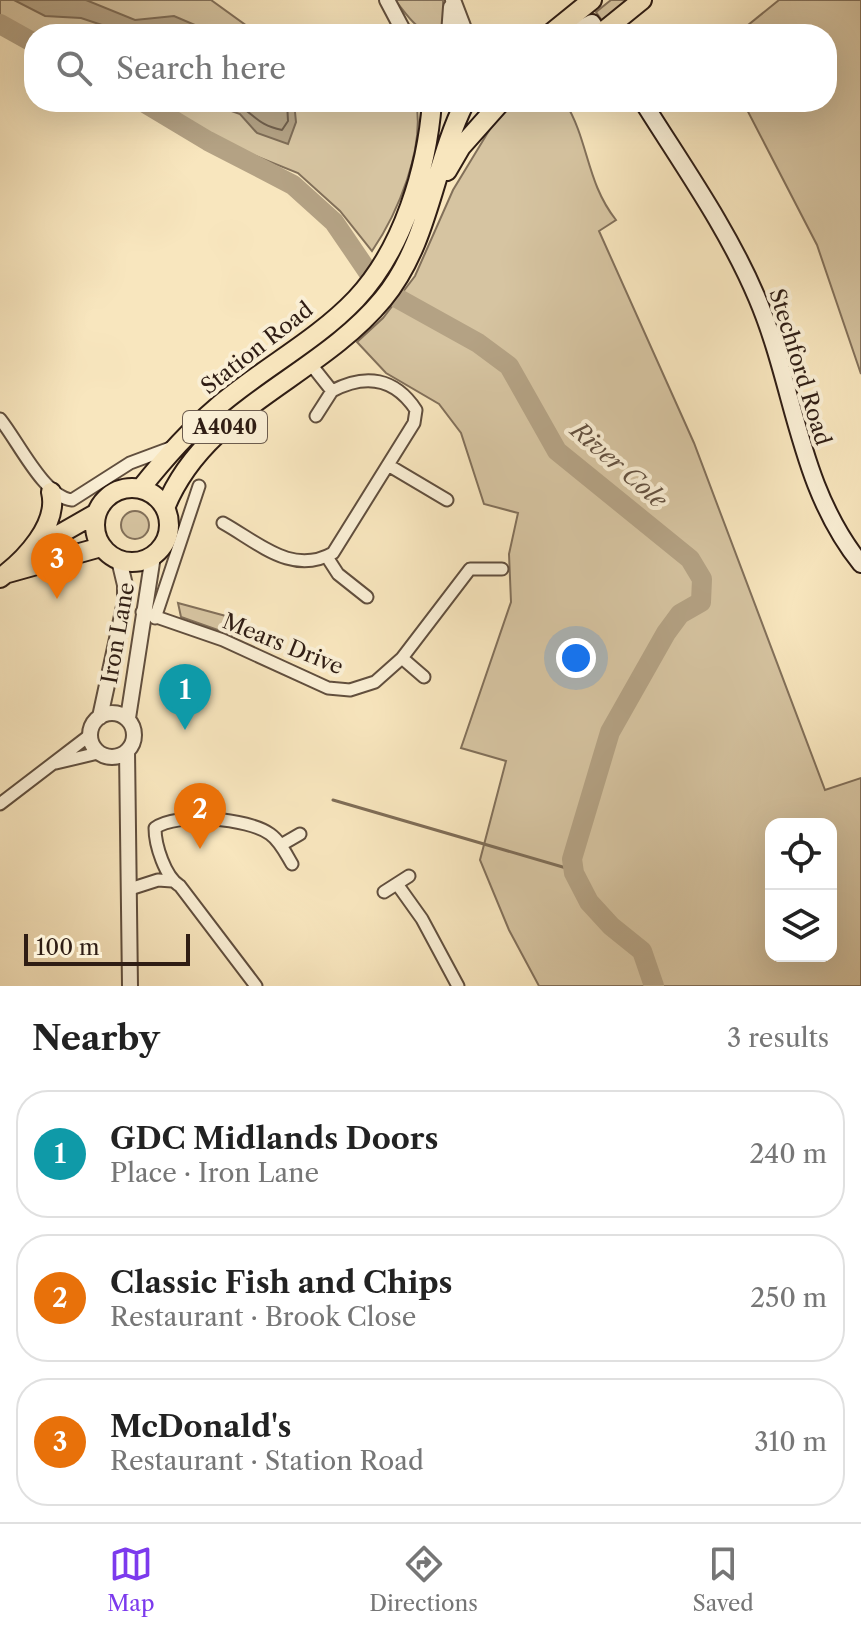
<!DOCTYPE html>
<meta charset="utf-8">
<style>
:root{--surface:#fff;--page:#f2f2f2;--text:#222;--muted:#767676;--line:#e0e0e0;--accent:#7c3aed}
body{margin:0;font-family:"Libre Caslon Text",serif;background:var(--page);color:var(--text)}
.controls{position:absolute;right:24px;bottom:24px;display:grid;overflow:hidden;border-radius:16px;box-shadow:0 8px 32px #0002}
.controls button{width:72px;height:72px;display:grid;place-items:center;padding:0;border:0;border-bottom:2px solid var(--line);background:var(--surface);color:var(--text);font:40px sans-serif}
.scale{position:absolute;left:24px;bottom:20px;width:166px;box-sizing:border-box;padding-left:8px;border:4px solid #2f1d14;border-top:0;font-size:22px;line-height:28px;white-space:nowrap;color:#2f1d14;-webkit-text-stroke:6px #faefd5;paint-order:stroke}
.you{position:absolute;left:576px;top:658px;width:28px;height:28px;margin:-20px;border:6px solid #fff;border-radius:50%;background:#1a73e8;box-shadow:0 0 0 12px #1a73e833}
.badge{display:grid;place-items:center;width:52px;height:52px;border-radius:50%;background:var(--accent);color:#fff;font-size:26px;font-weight:700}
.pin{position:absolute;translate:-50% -66px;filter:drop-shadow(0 2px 4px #0008)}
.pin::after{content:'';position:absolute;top:42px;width:28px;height:24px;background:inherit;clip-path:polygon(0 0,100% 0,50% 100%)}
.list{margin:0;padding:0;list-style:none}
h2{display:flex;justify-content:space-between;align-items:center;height:104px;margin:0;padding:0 32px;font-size:34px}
h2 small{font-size:26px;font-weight:400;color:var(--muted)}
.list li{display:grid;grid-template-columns:52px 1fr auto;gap:24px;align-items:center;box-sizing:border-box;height:128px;margin:0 16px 16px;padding:0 16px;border:2px solid var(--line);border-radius:32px}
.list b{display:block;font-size:30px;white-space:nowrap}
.list p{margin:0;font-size:26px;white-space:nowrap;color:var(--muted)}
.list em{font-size:26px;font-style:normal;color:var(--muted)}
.icon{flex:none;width:44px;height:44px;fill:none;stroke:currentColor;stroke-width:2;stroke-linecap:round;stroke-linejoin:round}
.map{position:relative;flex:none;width:861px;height:986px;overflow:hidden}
.search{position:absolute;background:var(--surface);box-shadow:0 8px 32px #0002;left:24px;right:24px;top:24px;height:88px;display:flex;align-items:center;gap:20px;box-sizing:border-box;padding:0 28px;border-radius:32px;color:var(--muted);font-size:30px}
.sheet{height:536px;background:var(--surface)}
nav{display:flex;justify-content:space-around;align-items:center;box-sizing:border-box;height:112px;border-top:2px solid var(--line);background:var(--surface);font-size:22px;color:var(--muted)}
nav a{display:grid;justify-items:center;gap:4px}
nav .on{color:var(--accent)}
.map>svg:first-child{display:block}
.green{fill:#d6c4a1;stroke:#82705a;stroke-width:2;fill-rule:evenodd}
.water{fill:#b4a284;stroke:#7f6d57;stroke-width:2}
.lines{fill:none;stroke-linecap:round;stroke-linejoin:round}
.shore{stroke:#72604c;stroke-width:2}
.stream{stroke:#7f6d57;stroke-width:3}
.river{stroke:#b4a284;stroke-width:20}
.minor-casing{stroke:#614f3e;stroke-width:15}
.tertiary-casing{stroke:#614f3e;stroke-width:18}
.secondary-casing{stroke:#2f1d14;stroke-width:20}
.primary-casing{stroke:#2f1d14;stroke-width:22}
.minor{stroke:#faefd5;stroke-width:11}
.tertiary{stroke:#faefd5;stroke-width:14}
.secondary{stroke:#faefd5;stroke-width:16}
.primary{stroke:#f8e6be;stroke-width:18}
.labels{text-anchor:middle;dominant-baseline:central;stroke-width:8;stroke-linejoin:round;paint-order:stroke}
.shield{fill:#faefd5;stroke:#6c5c4e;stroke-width:2}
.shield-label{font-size:20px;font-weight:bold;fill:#2f1d14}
.street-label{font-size:22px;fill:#2f1d14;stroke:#faefd5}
.water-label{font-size:24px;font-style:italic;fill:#645241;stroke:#faefd5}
</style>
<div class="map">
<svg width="861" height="986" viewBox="0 0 861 986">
<rect width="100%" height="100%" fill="#f8e6be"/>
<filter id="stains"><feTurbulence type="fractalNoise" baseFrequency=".0025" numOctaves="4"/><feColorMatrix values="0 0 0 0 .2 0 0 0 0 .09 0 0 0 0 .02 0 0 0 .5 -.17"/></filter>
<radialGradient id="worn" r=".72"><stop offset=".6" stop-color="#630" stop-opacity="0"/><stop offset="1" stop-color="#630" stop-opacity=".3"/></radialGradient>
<path class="green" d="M0,0h211l47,34h-224l-34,-19z
M395,0h48l1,29 -5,5c-22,-1 -31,-18 -44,-34z
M611,0h24l-32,22 -7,-10z
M779,0h82v374l-44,-129 -74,-143h84v-68h-90z
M156,102h191l8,6 9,-6h52c9,46 -18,111 -44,149l-32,-40 -42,-38 -70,-28z
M515,102h50c24,39 21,80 51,118l-17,11 95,212 131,347 36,-12v208h-322l-30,-56 -29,-70 26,-99 -45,-13 50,-146 -2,-48 9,-41 -34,-9 -23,-71 -22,-29 -53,-31 -29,-31 26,-24 32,-42 38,-86 40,-66zM771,824h60v132h-60z
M121 525a14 14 0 1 1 28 0a14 14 0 1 1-28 0Z
M178,603l59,16 -5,16 -51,-18z"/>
<path class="water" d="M14,0h72l49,20 39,-4 42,18h-87l-48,-16 -36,-2z
M206,102h88l2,20 -8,22 -31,-11 -17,-19z"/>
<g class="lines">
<path class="shore" d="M230,102c25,9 23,22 52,28l6,-9 -1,-19"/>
<path class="stream" d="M333,800l240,70"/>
<path class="river" d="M0,24l34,19
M143,102l65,39 85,44 41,37 45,66 99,55 31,23 48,85 133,108 12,20 -1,23 -21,12 -14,19 -56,99 -38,127 2,14 15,29 22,24 31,25 12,35"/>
<g class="minor-casing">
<path id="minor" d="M316,416l16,-25
M0,419c18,22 44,78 72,81l58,-37 43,-16
M388,465l59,35
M223,523c36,20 69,53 110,30l81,-130 2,-13c-21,-32 -50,-37 -84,-19l-23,-29
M327,557l11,17 29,23
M142,612l81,28 105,48 22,2 25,-8 27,-24 68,-89h32
M155,618l44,-132
M402,658l22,19
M56,763l42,-10
M0,804l90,-69
M281,845l19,-11
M397,884l25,35 36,67
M130,889l28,-9 14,1
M384,892l25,-16
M256,986l-76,-100c-15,-9 -25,-41 -25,-58 22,-16 93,-10 115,6 10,7 16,20 22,30"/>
</g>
<g class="tertiary-casing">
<path id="tertiary" d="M387,0l18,34
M453,0l13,34
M449,34l2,-27
M90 735a22 22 0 1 1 44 0a22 22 0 1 1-44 0Z
M100,717l25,-115v-17l-6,-25
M128,718l25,-162
M127,751l3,235"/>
</g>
<g class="secondary-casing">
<path id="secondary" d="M570,34l22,-11 7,11
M643,102c40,64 85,127 114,196 38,89 41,188 104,266"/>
</g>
<g class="primary-casing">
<path id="primary" d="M550,34l42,-34
M600,34l42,-34
M447,171l14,-24 40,-45
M95 525a37 37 0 1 1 74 0a37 37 0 1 1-74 0Z
M141,488c23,-29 47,-56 75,-80 45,-39 99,-66 140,-109 47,-50 71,-130 76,-197
M165,508c40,-100 153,-130 218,-209 47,-57 50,-133 82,-197
M32,550l63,-36
M8,573l93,-26
M0,578c25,-18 59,-54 51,-86"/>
</g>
<use href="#minor" class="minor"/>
<use href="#tertiary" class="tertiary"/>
<use href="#secondary" class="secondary"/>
<use href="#primary" class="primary"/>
</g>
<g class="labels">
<rect class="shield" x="183" y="411" width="84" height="32" rx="6"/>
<g class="shield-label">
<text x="225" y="427">A4040</text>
</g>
<g class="street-label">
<text transform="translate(257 348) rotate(-38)">Station Road</text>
<text transform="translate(800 367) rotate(73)">Stechford Road</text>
<text transform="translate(118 633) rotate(-80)">Iron Lane</text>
<text transform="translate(283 644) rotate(22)">Mears Drive</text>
</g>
<g class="water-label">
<text transform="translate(619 465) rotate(41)">River Cole</text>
</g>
</g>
<rect width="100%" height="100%" filter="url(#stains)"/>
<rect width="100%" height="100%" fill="url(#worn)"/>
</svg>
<div class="controls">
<button><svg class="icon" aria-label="locate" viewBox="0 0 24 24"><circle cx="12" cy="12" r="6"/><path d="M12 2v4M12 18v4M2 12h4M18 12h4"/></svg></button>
<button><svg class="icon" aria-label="layers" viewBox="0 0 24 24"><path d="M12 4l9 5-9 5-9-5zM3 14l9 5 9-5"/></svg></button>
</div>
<div class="scale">100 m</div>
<div class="you"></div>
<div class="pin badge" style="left:185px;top:730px;background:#0f9aa8">1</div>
<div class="pin badge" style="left:200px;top:849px;background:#e8710a">2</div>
<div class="pin badge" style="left:57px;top:599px;background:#e8710a">3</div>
<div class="search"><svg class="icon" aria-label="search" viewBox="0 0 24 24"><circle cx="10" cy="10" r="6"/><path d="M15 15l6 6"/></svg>Search here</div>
</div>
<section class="sheet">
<h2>Nearby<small>3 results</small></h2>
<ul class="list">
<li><span class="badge" style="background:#0f9aa8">1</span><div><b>GDC Midlands Doors</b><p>Place · Iron Lane</p></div><em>240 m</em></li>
<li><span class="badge" style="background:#e8710a">2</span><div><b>Classic Fish and Chips</b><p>Restaurant · Brook Close</p></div><em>250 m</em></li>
<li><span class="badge" style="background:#e8710a">3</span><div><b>McDonald's</b><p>Restaurant · Station Road</p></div><em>310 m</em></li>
</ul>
</section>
<nav>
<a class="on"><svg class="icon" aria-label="map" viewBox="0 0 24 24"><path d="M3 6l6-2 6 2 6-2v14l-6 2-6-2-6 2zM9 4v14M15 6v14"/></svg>Map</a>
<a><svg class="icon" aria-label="directions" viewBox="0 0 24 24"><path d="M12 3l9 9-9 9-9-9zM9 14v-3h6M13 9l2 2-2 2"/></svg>Directions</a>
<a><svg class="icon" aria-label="saved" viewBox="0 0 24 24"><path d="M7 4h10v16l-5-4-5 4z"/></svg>Saved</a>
</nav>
